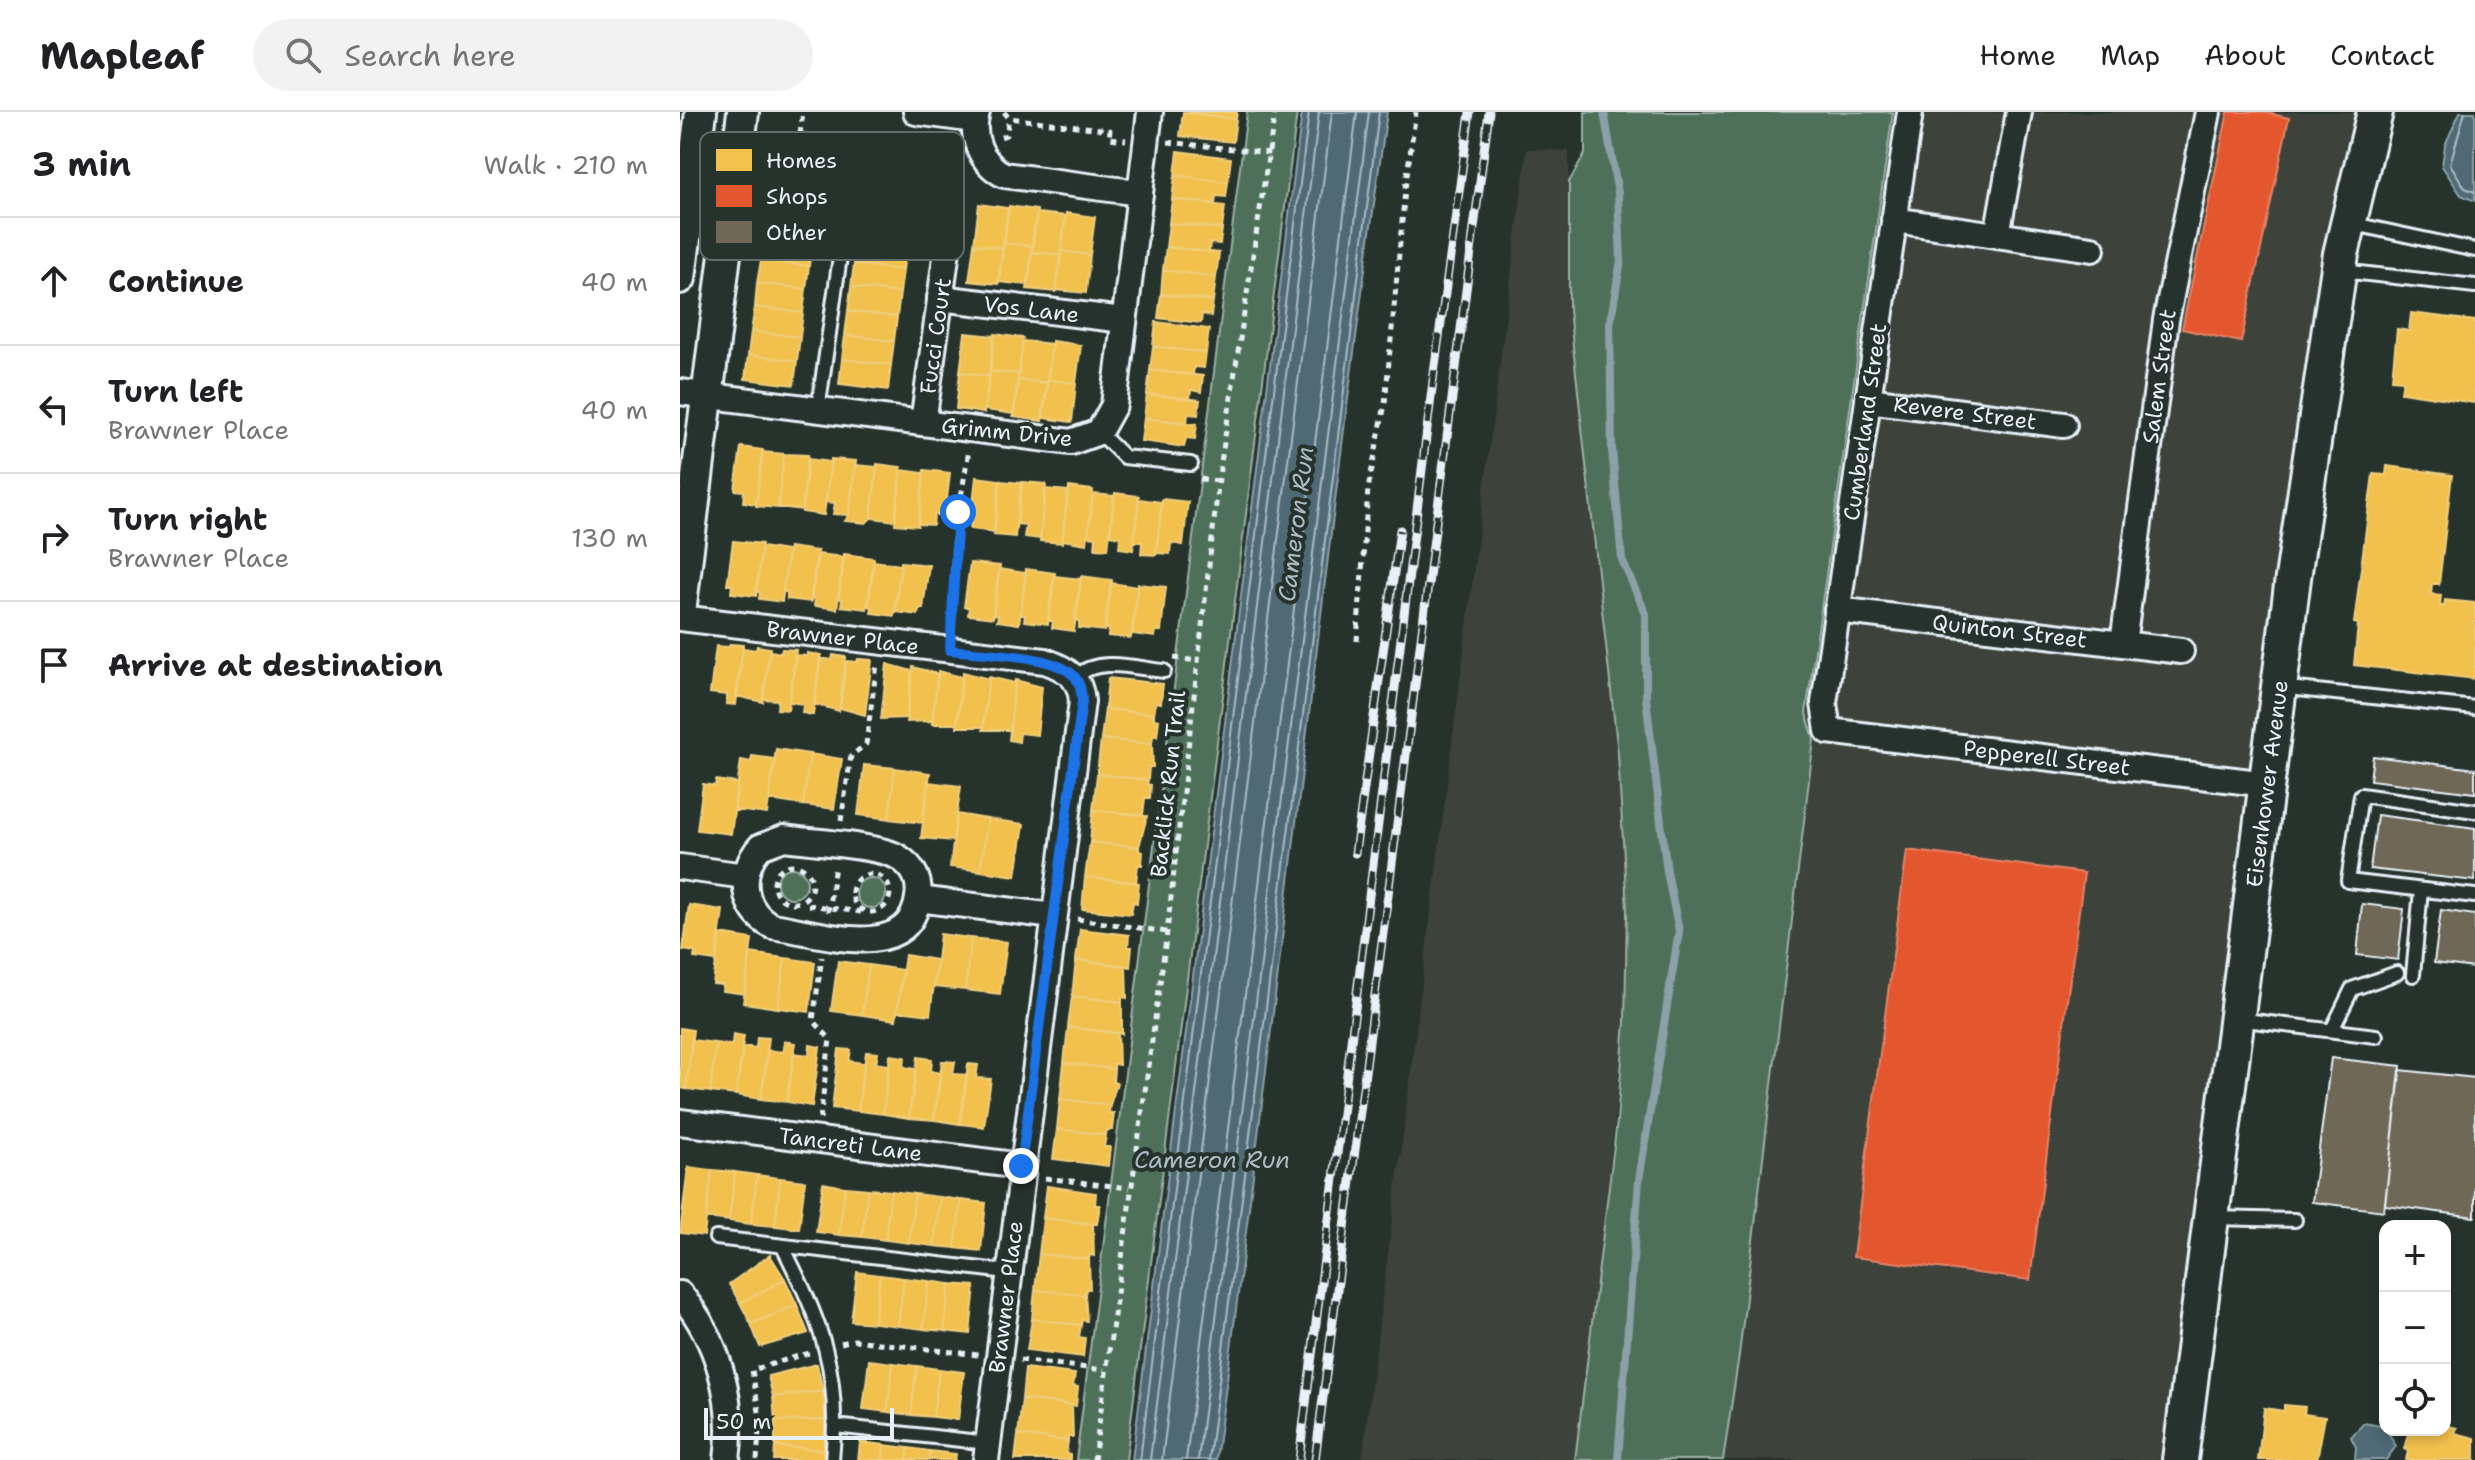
<!DOCTYPE html>
<meta charset="utf-8">
<style>
:root{--surface:#fff;--page:#f2f2f2;--text:#202124;--muted:#757577;--line:#e0e0e0}
body{margin:0;font-family:"Shantell Sans",sans-serif;background:var(--page);color:var(--text)}
.controls{position:absolute;right:24px;bottom:24px;display:grid;overflow:hidden;border-radius:16px;box-shadow:0 4px 12px #0003}
.controls button{width:72px;height:72px;display:grid;place-items:center;padding:0;border:0;border-bottom:2px solid var(--line);background:var(--surface);color:var(--text);font:40px sans-serif}
.scale{position:absolute;left:24px;bottom:20px;width:190px;box-sizing:border-box;padding-left:8px;border:4px solid #e8f1f8;border-top:0;font-size:22px;line-height:28px;white-space:nowrap;color:#e8f1f8;-webkit-text-stroke:6px #26332d;paint-order:stroke}
.stop{position:absolute;width:24px;height:24px;margin:-18px;border:6px solid #1a73e8;border-radius:50%;background:#fff}
.stop.end{background:#1a73e8;border-color:#fff;box-shadow:0 2px 8px #0008}
.list{margin:0;padding:0;list-style:none}
h2{display:flex;justify-content:space-between;align-items:center;height:104px;margin:0;padding:0 32px;font-size:34px}
h2 small{font-size:26px;font-weight:400;color:var(--muted)}
.list li{display:grid;grid-template-columns:52px 1fr auto;gap:24px;align-items:center;box-sizing:border-box;height:128px;padding:0 32px;border-top:2px solid var(--line)}
.list b{display:block;font-size:30px;white-space:nowrap}
.list p{margin:0;font-size:26px;white-space:nowrap;color:var(--muted)}
.list em{font-size:26px;font-style:normal;color:var(--muted)}
.icon{flex:none;width:44px;height:44px;fill:none;stroke:currentColor;stroke-width:2;stroke-linecap:round;stroke-linejoin:round}
.map{position:relative;flex:none;width:1795px;height:1348px;overflow:hidden}
header{display:flex;align-items:center;gap:48px;box-sizing:border-box;height:112px;padding:0 40px;background:var(--surface);border-bottom:2px solid var(--line)}
header strong{font-size:38px}
nav{display:flex;gap:44px;margin-inline-start:auto;font-size:28px}
.search{width:560px;height:72px;background:var(--page);display:flex;align-items:center;gap:20px;box-sizing:border-box;padding:0 28px;border-radius:44px;color:var(--muted);font-size:30px}
main{display:flex}
aside{flex:1;background:var(--surface)}
.map>svg:first-child{display:block}
.built{fill:#3c433a}
.green{fill:#507059;stroke:#9cb0a8;stroke-width:2}
.water{fill:#4f6a75;stroke:#8ca0a9;stroke-width:2}
.homes{fill:#f2c14e;stroke:#efcf81;stroke-width:2}
.shops{fill:#e4572e;stroke:#e5856b;stroke-width:2}
.lines{fill:none;stroke-linecap:round;stroke-linejoin:round}
.shore{stroke:#abbbc4;stroke-width:2}
.stream{stroke:#8ca0a9;stroke-width:8}
.building{fill:#6f6757;stroke:#e8f1f8;stroke-width:2}
.service-casing{stroke:#e8f1f8;stroke-width:18}
.minor-casing{stroke:#e8f1f8;stroke-width:30}
.tertiary-casing{stroke:#e8f1f8;stroke-width:36}
.secondary-casing{stroke:#e8f1f8;stroke-width:40}
.path{stroke:#e8f1f8;stroke-width:5;stroke-dasharray:6 6;stroke-linecap:butt}
.service{stroke:#26332d;stroke-width:12}
.minor{stroke:#26332d;stroke-width:24}
.tertiary{stroke:#26332d;stroke-width:30}
.secondary{stroke:#26332d;stroke-width:34}
.rail-casing{stroke:#e8f1f8;stroke-width:9}
.rail{stroke:#26332d;stroke-width:6;stroke-dasharray:18;stroke-linecap:butt}
.route{stroke:#1a73e8;stroke-width:10}
.labels{text-anchor:middle;dominant-baseline:central;stroke-width:8;stroke-linejoin:round;paint-order:stroke}
.street-label{font-size:22px;fill:#e8f1f8;stroke:#26332d}
.water-label{font-size:24px;font-style:italic;fill:#abbbc4;stroke:#26332d}
.key{fill:#26332d;stroke:#606c6a;stroke-width:2}
.key-label{font-size:22px;fill:#e8f1f8}
</style>
<header>
<strong>Mapleaf</strong>
<div class="search"><svg class="icon" aria-label="search" viewBox="0 0 24 24"><circle cx="10" cy="10" r="6"/><path d="M15 15l6 6"/></svg>Search here</div>
<nav><a>Home</a><a>Map</a><a>About</a><a>Contact</a></nav>
</header>
<main>
<aside>
<h2>3 min<small>Walk · 210 m</small></h2>
<ul class="list">
<li><svg class="icon" aria-label="ahead" viewBox="0 0 24 24"><path d="M12 20V5M6 11l6-6 6 6"/></svg><div><b>Continue</b></div><em>40 m</em></li>
<li><svg class="icon" aria-label="left" viewBox="0 0 24 24"><path d="M17 20v-9H6M10 6l-5 5 5 5"/></svg><div><b>Turn left</b><p>Brawner Place</p></div><em>40 m</em></li>
<li><svg class="icon" aria-label="right" viewBox="0 0 24 24"><path d="M7 20v-9h11M14 6l5 5-5 5"/></svg><div><b>Turn right</b><p>Brawner Place</p></div><em>130 m</em></li>
<li><svg class="icon" aria-label="arrive" viewBox="0 0 24 24"><path d="M6 21V4h12l-3 4 3 4H6"/></svg><div><b>Arrive at destination</b></div></li>
</ul>
</aside>
<div class="map">
<svg width="1795" height="1348" viewBox="0 0 1795 1348">
<rect width="100%" height="100%" fill="#26332d"/>
<filter id="ink" filterUnits="userSpaceOnUse"><feTurbulence type="fractalNoise" baseFrequency=".0125" numOctaves="2"/><feDisplacementMap in="SourceGraphic" scale="16" xChannelSelector="R" yChannelSelector="G"/><feConvolveMatrix kernelMatrix="1 2 1 2 8 2 1 2 1" color-interpolation-filters="sRGB"/></filter>
<g filter="url(#ink)">
<path class="built" d="M1213,0h485l-197,1348h-458l16,-105 75,-616 -8,-26z
M847,37l42,2v159l49,444 9,157 -2,111 -30,287 -20,151h-213z"/>
<path class="green" d="M567,0h50l-171,1348h-50z
M905,0h308l-87,601 8,26 -75,616 -16,105h-148l42,-339 8,-99 2,-111 -9,-157 -49,-444v-128l16,-28z
M97 771a15 15 0 1 1 30 0a15 15 0 1 1-30 0Z
M176 781a15 15 0 1 1 30 0a15 15 0 1 1-30 0Z"/>
<path class="water" d="M622,0h85c-65,448 -109,899 -171,1348h-84z
M1780,0h15v89l-14,-6 -19,-29 3,-21z
M1684,1311l21,4 11,19 -10,14h-31l1,-13 -5,-10z"/>
<path class="homes" d="M503,0l53,7 -3,23 -53,-6z
M503,0h54l-1,7z
M498,39l53,7 -3,24 -53,-7z
M495,63l53,7 -2,15 -10,-1 -1,8 -43,-5z
M492,87l53,7 -3,23 -53,-6z
M299,92l29,4 -5,40 -29,-4z
M329,94l28,4 -5,36 -28,-3z
M357,101l29,3 -5,39 -29,-3z
M386,101l29,4 -5,38 -29,-4z
M489,111l53,6 -2,15 -10,-1 -1,9 -43,-5z
M84,124l48,6 -3,24 -48,-6z
M177,129l49,6 -3,23 -49,-6z
M324,131l28,3 -4,39 -29,-3z
M294,132l29,4 -5,36 -29,-3z
M486,135l53,6 -3,24 -53,-7z
M381,139l29,4 -4,38 -30,-3z
M352,140l29,3 -5,37 -29,-3z
M81,148l48,6 -3,23 -49,-6z
M174,152l49,6 -3,23 -49,-6z
M483,158l53,7 -3,24 -52,-7z
M77,171l49,6 -3,24 -48,-6z
M171,175l49,6 -3,24 -49,-6z
M481,182l52,7 -2,15 -9,-2 -1,9 -43,-5z
M75,195l48,6 -3,24 -49,-6z
M168,199l49,6 -3,24 -49,-6z
M1731,201l64,8v82l-74,-11 2,-12 -11,-1 5,-50 12,2z
M476,210l53,7 -3,24 -53,-7z
M71,219l49,6 -3,24 -49,-6z
M285,221l29,3 -5,40 -29,-4z
M315,222l28,4 -4,36 -29,-3z
M165,223l49,6 -3,24 -49,-6z
M343,229l29,3 -5,39 -29,-3z
M372,229l29,4 -5,38 -28,-3z
M473,234l53,7 -2,15 -10,-1 -1,8 -43,-5z
M68,243l49,6 -3,24 -49,-6z
M162,247l49,6 -3,25 -49,-6z
M470,258l53,6 -2,16 -10,-2 -1,9 -43,-5z
M310,259l29,3 -5,40 -29,-4z
M280,260l29,4 -5,37 -28,-4z
M338,268l29,3 -5,38 -29,-4z
M368,268l28,3 -4,39 -29,-4z
M467,282l53,6 -2,15 -10,-1 -1,9 -43,-5z
M464,306l53,6 -2,15 -9,-1 -2,9 -43,-6z
M61,335l22,3 -7,54 -13,-2 1,-11 -9,-1z
M82,340l22,2 -6,54 -22,-2z
M104,342l24,1 -6,55 -24,-3z
M128,347l23,3 -7,53 -22,-3z
M151,347l25,2 -7,54 -16,-1 2,-11 -9,-1z
M197,352l24,3 -6,54 -24,-3z
M175,353l22,2 -6,51 -5,5 -21,-2 4,-6z
M1707,354l65,9 -13,109h-7l-1,10 10,1 -1,11h4l1,-6 30,3v76l-121,-14 4,-41 -4,-1 19,-149 13,1z
M221,358l23,3 -6,53 -23,-2z
M244,358l26,3 -5,43 -11,-1 -1,10 -15,-1z
M296,365l24,3 -6,52 -24,-3z
M320,369l21,2 -6,54 -21,-2z
M342,370l24,2 -6,55 -16,-2 2,-12 -9,-1z
M389,375l24,3 -6,54 -25,-4z
M365,377l23,2 -6,52 -22,-2z
M435,381l24,3 -6,54 -14,-2 1,-11 -10,-2z
M413,382l21,2 -6,53 -13,-1 1,-11 -8,-1z
M459,387l23,3 -6,53 -15,-1 1,-12h-8z
M482,387l26,3 -5,43 -12,-2 -1,11 -14,-1z
M53,429l29,3 -6,52 -25,-3 1,-8h-5z
M82,435l26,4 -6,51 -23,-3 1,-7h-4z
M109,435l29,4 -7,51 -24,-3v-7h-4z
M137,442l27,3 -7,52 -23,-3 1,-7 -4,-1z
M164,442l30,4 -7,51 -26,-3 1,-7 -4,-1z
M194,449l27,4 -7,51 -23,-3 1,-6 -4,-1z
M221,450l28,3 -6,44h-4l-1,6 -23,-3z
M290,451l30,3 -7,52 -25,-3 1,-8h-5z
M319,457l27,4 -7,51 -22,-3 1,-6 -5,-1z
M346,457l29,4 -7,51 -24,-3 1,-6 -4,-1z
M374,464l27,3 -7,52 -22,-3 1,-7h-5z
M401,464l31,4 -7,51 -26,-3v-7l-4,-1z
M431,471l27,4 -7,51 -23,-2 1,-7 -4,-1z
M458,472l28,3 -5,44h-5l-1,6 -23,-3z
M50,532l13,1 -7,60 -10,-1 1,-9 -17,-2 6,-47 13,1z
M77,534l13,2 -7,54 -27,-6 7,-48 13,2z
M102,537l14,1 -8,60 -11,-1 1,-9 -15,-1 7,-48 11,2z
M127,541l14,2 -8,60 -11,-2 1,-9 -14,-2 7,-47 11,1z
M153,543l13,2 -7,54 -25,-7 6,-46 12,2z
M178,547l14,1 -7,55 -25,-7 6,-47 11,1z
M207,552l25,7 -5,47 -26,1z
M233,555l25,7 -6,47 -26,1z
M258,559l24,6 -5,47h-25z
M283,560l26,7 -6,48h-26z
M309,565l26,6 -5,47h-27z
M428,566l55,6 -2,19 -5,-1 -2,12 -49,-5z
M335,568l27,7 -5,48 -17,-2 -1,9 -10,-2z
M425,597l49,5v5l5,1 -2,16h-4l-1,8 -51,-5z
M421,627l51,5 1,23h-4l-1,13 -51,-6z
M96,637l34,5 -7,51 -34,-5z
M130,642l32,5 -8,50 -31,-4z
M72,644l23,3 -8,55 -33,-4 7,-50 10,2z
M184,653l31,3 -6,51 -31,-4z
M215,656l35,5 -7,50 -34,-4z
M417,662l51,6 -1,4 4,1 -1,13h-5l-2,17 -50,-5z
M36,668l22,3 -7,51 -34,-4 6,-46 12,2z
M248,670l33,4 -8,55 -32,-3z
M413,698l54,6 -8,31 -49,-5z
M277,702l31,5 -8,52 -30,-4z
M308,707l36,5 -8,52 -36,-5z
M410,730l49,5v4l4,1 -1,13h-4l-2,18 -51,-6z
M405,765l54,6 -2,20 -4,-1 -2,12 -49,-5z
M9,793l34,5 -7,51 -22,-3 1,-6 -12,-2z
M400,817l49,6 -1,12h4l-2,20 -54,-7z
M40,822l32,5 -7,55 -23,-3 1,-6 -10,-1z
M260,822l31,4 -6,52 -31,-3z
M291,826l36,4 -7,52 -35,-4z
M70,841l35,5 -7,50 -35,-5z
M225,843l32,5 -7,55 -33,-4z
M105,846l30,4 -6,50 -31,-4z
M396,848l50,6 1,32 -5,-1v5l-50,-6z
M158,849l31,4 -7,50 -31,-4z
M189,853l34,5 -7,50 -34,-5z
M392,884l50,6v32l-54,-7z
M388,915l50,6 1,32 -5,-1v5l-50,-6z
M0,916l13,2 -7,59 -6,-1z
M53,922l11,2 -8,59 -26,-3 6,-49 16,2z
M77,925l12,1 -8,61 -25,-4 7,-49 13,2z
M12,928l24,3 -6,49 -24,-3z
M104,929l11,2 -8,59 -26,-3 7,-49 15,2z
M130,933l10,2 -8,59 -25,-4 7,-49 15,2z
M159,937l12,1 -2,11 15,2 -6,48 -26,-3z
M186,940l12,1 -2,10 13,2 -6,49 -25,-3z
M210,943l15,2 -1,10 12,2 -7,49 -26,-4z
M238,945l14,2 -1,12 10,2 -7,47 -25,-2z
M262,949l13,1 -2,12 14,1 -7,49 -26,-4z
M384,951l50,6 -1,13 4,1 -7,22 -50,-6z
M288,952l10,1 -2,13 15,1 -7,48 -24,-3z
M380,987l50,6 -1,8h5l-2,17h-5l-1,5 -49,-6z
M377,1017l49,6 -2,12h6l-2,19 -55,-7z
M8,1055l24,3 -8,66 -24,-3z
M32,1058l23,2 -6,49 -23,-3z
M55,1060l22,3 -6,49 -22,-3z
M77,1063l23,3 -5,48 -24,-2z
M100,1066l25,3 -6,48 -24,-3z
M143,1071l22,4 -6,48 -23,-3z
M367,1074l49,7 -1,12h5l-3,19 -54,-6z
M165,1075l23,2 -6,48 -23,-2z
M188,1077l23,2 -6,49 -23,-3z
M211,1079l24,3 -6,49 -24,-3z
M235,1082l25,3 -6,49 -25,-3z
M260,1085l21,3 -6,48 -21,-2z
M281,1088l25,3 -5,48 -26,-3z
M363,1106l50,6 1,32 -4,-1 -1,4 -50,-5z
M359,1142l50,5 1,30h-4l-1,6 -50,-5z
M90,1143l15,24 -45,24 -11,-19z
M177,1160l23,3 -6,48 -23,-2z
M200,1163l24,3 -6,48 -24,-3z
M224,1166l25,3 -6,48 -25,-3z
M105,1167l12,26 -46,19 -11,-21z
M249,1169l21,3 -6,47 -21,-2z
M270,1172l25,2 -5,48 -26,-3z
M355,1178l50,5 2,26 -5,-1 -1,5 -49,-6z
M117,1193l11,28 -48,14 -9,-23z
M352,1207l49,6 -2,12 6,1 -2,19 -56,-7z
M189,1248l24,3 -6,49 -24,-3z
M213,1251l24,3 -6,49 -24,-3z
M137,1252l6,27 -50,6 -5,-21z
M237,1254l22,3 -6,48 -22,-2z
M345,1256l50,6 -2,12 5,1 -2,19 -54,-7z
M259,1257l25,3 -6,48 -25,-3z
M143,1279l2,29 -50,1 -2,-24z
M342,1287l50,6 1,32h-5v4l-50,-6z
M1604,1293l21,2 -1,7 21,3 -8,43h-59l6,-52 20,3z
M145,1308l-1,30 -49,-4v-25z
M1765,1313l12,3 -2,5 20,5v22h-69l2,-9 -4,-2 5,-19h36z
M338,1323l50,6 -2,13 4,1v5h-55z
M180,1330l24,3 -1,15h-25z
M204,1333l25,3 -2,12h-24z
M95,1334l49,4v10h-50z
M229,1336l21,3 -1,9h-22z
M250,1339l26,3 -1,6h-26z"/>
<path class="shops" d="M1548,0h34l27,6 -48,224 -59,-13z
M1227,738l177,23 -54,407 -177,-23z"/>
<g class="lines">
<path class="shore" d="M1785,0l-15,52 15,24 10,4
M460,1348l169,-1348
M470,1348l169,-1348
M482,1348l170,-1348
M506,1348l171,-1348
M518,1348l171,-1348
M529,1348l170,-1348"/>
<path class="stream" d="M924,0l14,82 3,66 -11,64 2,126 10,110 24,54v84l21,174 12,59 -40,249 -21,280"/>
</g>
<path class="building" d="M1693,644l102,13v24l-105,-13z
M1697,703l98,13v53l-105,-12z
M1682,792l42,5 -6,51 -41,-5z
M1761,798l34,5v53l-41,-5z
M1651,946l70,8 -17,145 -72,-9z
M1720,958l75,8v139l-90,-12z"/>
<g class="lines">
<g class="service-casing">
<path id="service" d="M1669,111l126,27
M1662,159l133,15
M138,298l25,-174 5,-12c25,-13 93,-8 99,26
M419,320l25,25 67,7
M395,565c24,-21 59,-9 89,-6
M1599,575l196,21
M1795,699l-114,-16 -13,86 127,15
M1733,863l8,-85
M1557,907l139,17
M1652,918l20,-41 45,-16
M1534,1106l81,2
M36,1126l292,34
M103,1135c39,77 58,126 49,213
M155,1314l153,17"/>
</g>
<g class="minor-casing">
<g id="minor">
<path d="M236,0l59,8"/>
<path d="M297,0c-7,25 4,51 27,63l136,18"/>
<path id="s1" d="M1230,0l-86,591 4,28 439,53"/>
<path d="M1214,108l198,29"/>
<path d="M1317,123l22,-123"/>
<path id="s2" d="M260,186l184,22"/>
<path d="M0,280l391,50 28,-10 15,-27 36,-293"/>
<path id="s3" d="M1188,288l196,25"/>
<path id="s4" d="M243,311l24,-173"/>
<path id="s5" d="M1157,498l344,41"/>
<path id="s6" d="M0,506l365,43c22,8 35,16 37,40l-96,759"/>
<path id="s7" d="M1443,532l43,-324 42,-208"/>
<path d="M104,726c26,4 94,7 114,19 15,9 23,24 20,41 -9,67 -101,34 -146,28 -31,-16 -34,-54 -12,-79z"/>
<path d="M0,755l65,9"/>
<path d="M238,787l136,17"/>
<path id="s8" d="M0,1010l341,44"/>
<path d="M0,1182c39,46 55,107 47,166"/>
</g>
</g>
<g class="tertiary-casing">
<path id="tertiary" d="M0,166l21,-166
M0,500l63,-500"/>
</g>
<g class="secondary-casing">
<g id="secondary">
<path id="s9" d="M1500,1348l113,-882 48,-324 34,-142"/>
</g>
</g>
<path class="path" d="M324,0l5,6 101,12 -1,8 17,2
M120,22l3,-22
M97 44a22 22 0 1 1 44 0a22 22 0 1 1-44 0Z
M321,25l5,-2 3,-17
M488,30l102,11
M520,367l19,2
M271,515l4,-95 14,-82
M677,529l11,-152 17,-85 20,-215 11,-77
M494,546l23,3
M161,709l10,-65 15,-12 11,-80
M94 772a19 19 0 1 1 38 0a19 19 0 1 1-38 0Z
M172 781a19 19 0 1 1 38 0a19 19 0 1 1-38 0Z
M128,793l53,7
M148,800l7,-46
M397,807l90,13
M140,1007l10,-80 -17,-19 9,-63
M365,1066l84,10
M161,1231l13,-3 124,15
M340,1248l84,10
M77,1348l3,-42 -8,-48 57,-17
M414,1348l73,-528 53,-463 55,-357"/>
<use href="#service" class="service"/>
<use href="#minor" class="minor"/>
<use href="#tertiary" class="tertiary"/>
<use href="#secondary" class="secondary"/>
<g class="rail-casing">
<path id="rail" d="M675,741l45,-323
M619,1348l135,-1087 36,-261
M635,1348l174,-1348"/>
</g>
<use href="#rail" class="rail"/>
</g>
</g>
<g class="lines" filter="url(#ink)">
<path class="route" d="M278,400l-8,138c31,4 104,3 125,27 6,7 6,15 7,24l-61,465"/>
</g>
<g class="labels">
<g class="street-label">
<text stroke="none"><textPath href="#s2" startOffset="92">Vos Lane</textPath></text>
<text stroke="none"><textPath href="#s4" startOffset="88">Fucci Court</textPath></text>
<text stroke="none"><textPath href="#s7" startOffset="270">Salem Street</textPath></text>
<text stroke="none"><textPath href="#s3" startOffset="98">Revere Street</textPath></text>
<text transform="translate(1185 310) rotate(-82)">Cumberland Street</text>
<text transform="translate(327 320) rotate(6)">Grimm Drive</text>
<text stroke="none"><textPath href="#s5" startOffset="174">Quinton Street</textPath></text>
<text stroke="none"><textPath href="#s6" startOffset="164">Brawner Place</textPath></text>
<text stroke="none"><textPath href="#s1" startOffset="846">Pepperell Street</textPath></text>
<text transform="translate(488 672) rotate(-84)">Backlick Run Trail</text>
<text stroke="none"><textPath href="#s9" startOffset="682">Eisenhower Avenue</textPath></text>
<text stroke="none"><textPath href="#s8" startOffset="172">Tancreti Lane</textPath></text>
<text transform="translate(326 1185) rotate(-83)">Brawner Place</text>
</g>
<g class="water-label">
<text transform="translate(616 412) rotate(-83)">Cameron Run</text>
<text x="532" y="1048">Cameron Run</text>
</g>
</g>
<rect x="20" y="20" width="264" height="128" rx="12" class="key"/>
<rect x="36" y="37" width="36" height="22" fill="#f2c14e"/>
<rect x="36" y="73" width="36" height="22" fill="#e4572e"/>
<rect x="36" y="109" width="36" height="22" fill="#6f6757"/>
<g class="key-label">
<text x="86" y="56">Homes</text>
<text x="86" y="92">Shops</text>
<text x="86" y="128">Other</text>
</g>
</svg>
<div class="controls">
<button>+</button>
<button>−</button>
<button><svg class="icon" aria-label="locate" viewBox="0 0 24 24"><circle cx="12" cy="12" r="6"/><path d="M12 2v4M12 18v4M2 12h4M18 12h4"/></svg></button>
</div>
<div class="scale">50 m</div>
<div class="stop" style="left:278px;top:400px"></div>
<div class="stop end" style="left:341px;top:1054px"></div>
</div>
</main>
